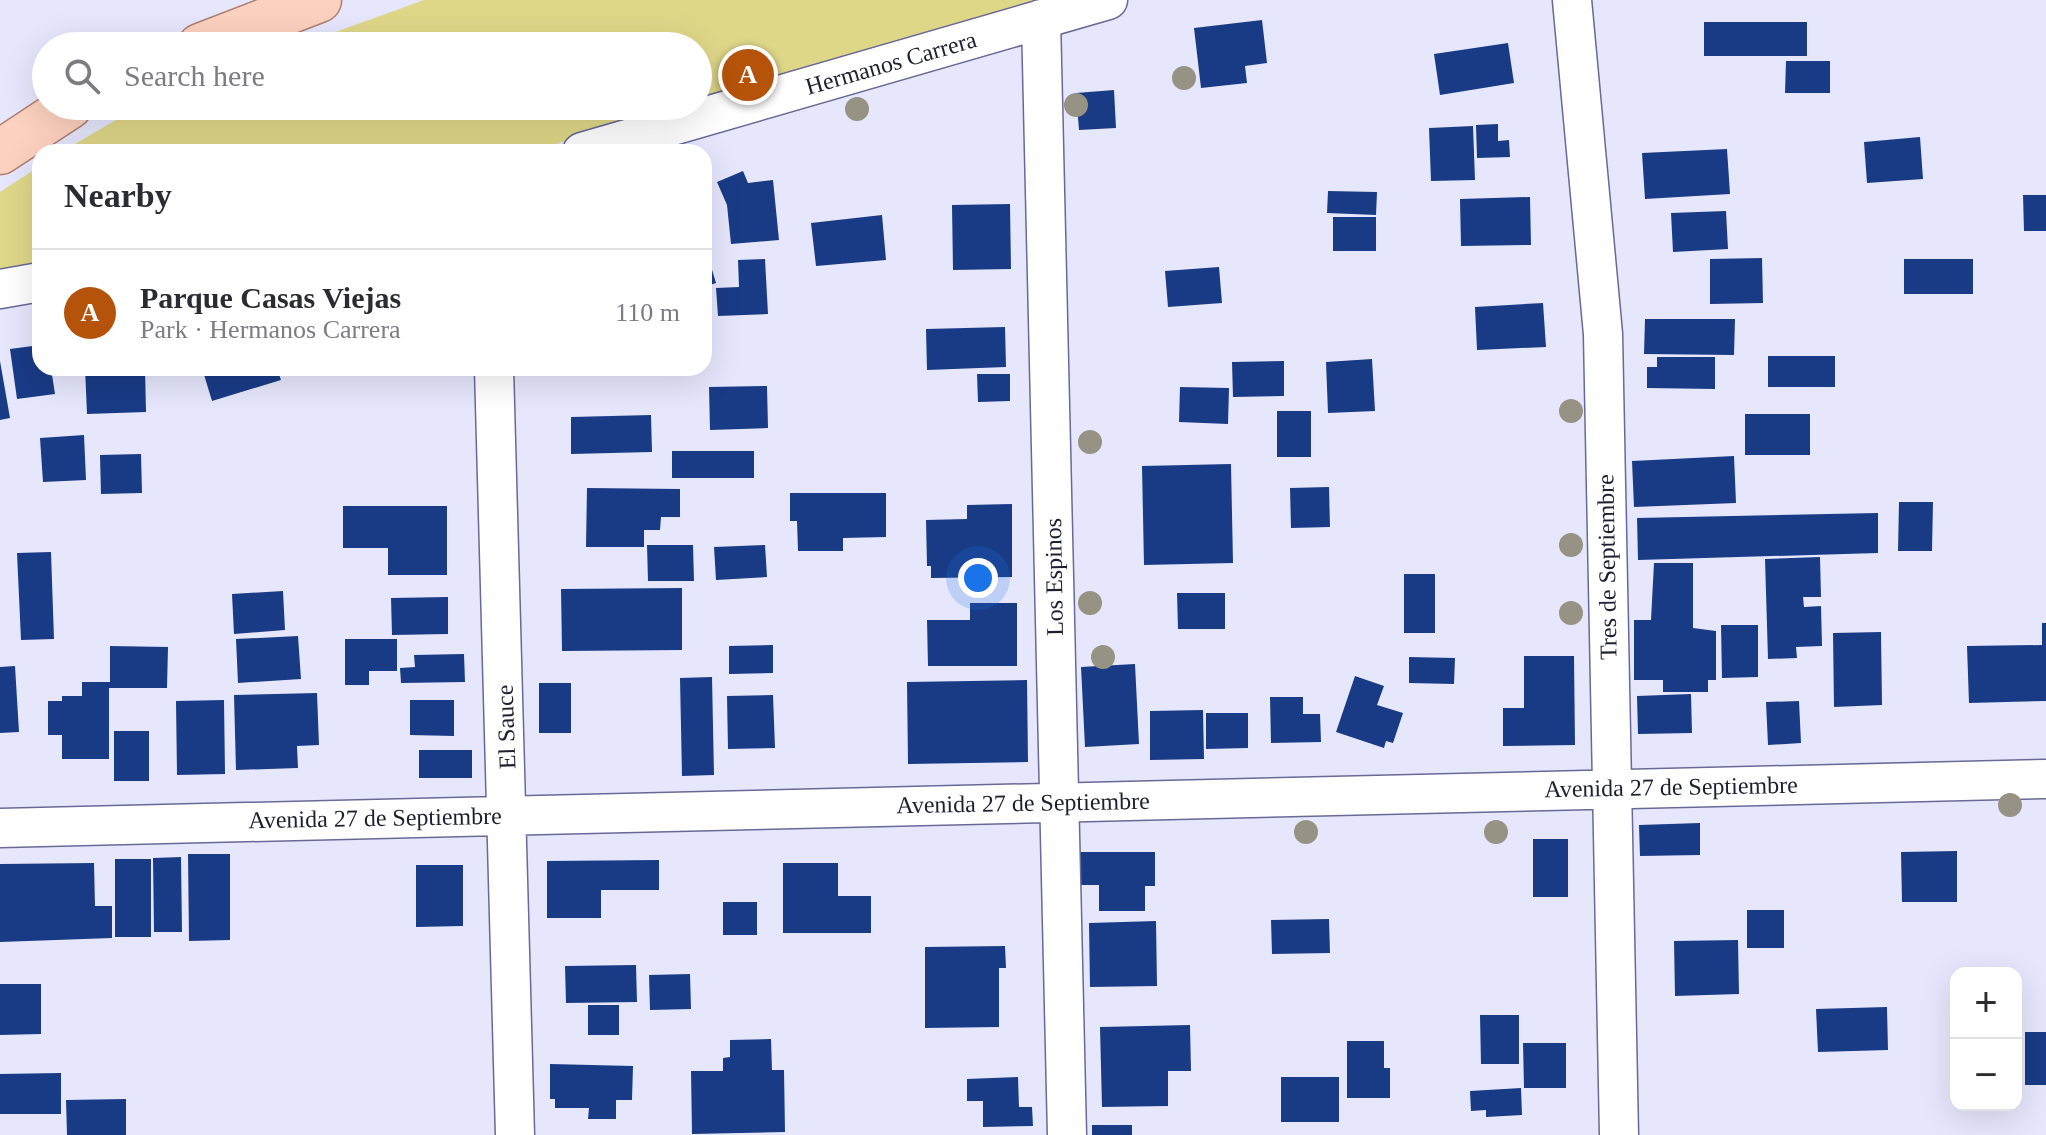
<!DOCTYPE html>
<meta charset="utf-8">
<style>
:root{--surface:#fff;--page:#f2f2f3;--text:#2b2b33;--muted:#7c7c81;--line:#e1e1e2;--accent:#b45309}
body{margin:0;font-family:"Times New Roman",serif;background:var(--page);color:var(--text)}
.controls{position:absolute;right:24px;bottom:24px;display:grid;overflow:hidden;border-radius:16px;box-shadow:0 8px 32px #0002}
.controls button{width:72px;height:72px;display:grid;place-items:center;padding:0;border:0;border-bottom:2px solid var(--line);background:var(--surface);color:var(--text);font:40px sans-serif}
.you{position:absolute;left:978px;top:578px;width:28px;height:28px;margin:-20px;border:6px solid #fff;border-radius:50%;background:#1a73e8;box-shadow:0 0 0 12px #1a73e833}
.badge{display:grid;place-items:center;width:52px;height:52px;border-radius:50%;background:var(--accent);color:#fff;font-size:26px;font-weight:700}
.pin{position:absolute;translate:-50% -50%;border:4px solid #fff;box-shadow:0 2px 8px #0006}
.list{margin:0;padding:0;list-style:none}
h2{display:flex;justify-content:space-between;align-items:center;height:104px;margin:0;padding:0 32px;font-size:34px}
h2 small{font-size:26px;font-weight:400;color:var(--muted)}
.list li{display:grid;grid-template-columns:52px 1fr auto;gap:24px;align-items:center;box-sizing:border-box;height:128px;padding:0 32px;border-top:2px solid var(--line)}
.list b{display:block;font-size:30px;white-space:nowrap}
.list p{margin:0;font-size:26px;white-space:nowrap;color:var(--muted)}
.list em{font-size:26px;font-style:normal;color:var(--muted)}
.icon{flex:none;width:44px;height:44px;fill:none;stroke:currentColor;stroke-width:2;stroke-linecap:round;stroke-linejoin:round}
.map{position:relative;flex:none;width:2046px;height:1135px;overflow:hidden}
.search{position:absolute;background:var(--surface);box-shadow:0 8px 32px #0002;left:32px;top:32px;width:680px;height:88px;display:flex;align-items:center;gap:20px;box-sizing:border-box;padding:0 28px;border-radius:44px;color:var(--muted);font-size:30px}
.panel{position:absolute;background:var(--surface);box-shadow:0 8px 32px #0002;left:32px;top:144px;width:680px;height:232px;border-radius:24px}
.map>svg:first-child{display:block}
.green{fill:#dfd788}
.building{fill:#193b86}
.lines{fill:none;stroke-linecap:round;stroke-linejoin:round}
.minor-casing{stroke:#686996;stroke-width:41}
.major-casing{stroke:#ae7f71;stroke-width:47}
.minor{stroke:#fff;stroke-width:38}
.major{stroke:#fdd1bf;stroke-width:44}
.tree{fill:#969384}
.labels{text-anchor:middle;dominant-baseline:central;stroke-width:8;stroke-linejoin:round;paint-order:stroke}
.street-label{font-size:24px;fill:#1e1f31;stroke:#fff}
</style>
<div class="map">
<svg width="2046" height="1135" viewBox="0 0 2046 1135">
<rect width="100%" height="100%" fill="#e6e7fc"/>
<path class="green" d="M424,0h635l-361,103v-57h-401z
M140,106h549l-161,46h-467z
M40,166v110l-40,5v-89z"/>
<path class="building" d="M1262,20l5,43 -22,3 2,17 -46,5 -7,-60z
M1704,22h103v34h-103z
M1508,43l6,40 -74,12 -6,-41z
M1786,61h44v32h-45z
M1114,90l2,38 -37,2 -3,-37z
M1498,124v17l11,-1 1,17 -33,1 -1,-33z
M1473,126l2,54 -44,1 -2,-53z
M1920,137l3,42 -56,4 -3,-41z
M1727,149l3,45 -85,5 -3,-46z
M743,171l5,12 25,-3 6,60 -48,4 -4,-39 -10,-23z
M1328,191l49,1 -1,23 -49,-2z
M2023,195h23v36h-22z
M1530,197l1,48 -70,1 -1,-47z
M1010,204l1,65 -58,1 -1,-65z
M1726,211l2,38 -55,3 -2,-39z
M882,215l4,45 -70,6 -5,-43z
M1333,217h43v34h-43z
M704,243l12,40 -12,4z
M1762,258l1,45 -53,1v-45z
M765,259l3,55 -50,2 -2,-28 23,-1 -1,-27z
M1904,259h69v35h-69z
M1219,267l3,36 -54,4 -3,-36z
M1543,303l3,44 -69,3 -2,-43z
M1645,319h90l-1,36 -90,-1z
M1005,327l1,40 -79,3 -1,-41z
M40,345v23h11l4,26 -38,5 -7,-50z
M1768,356h67v31h-67z
M1657,357h58v32l-68,-1v-21h10z
M1372,359l3,52 -47,2 -2,-51z
M0,361l10,57 -10,2z
M1284,361v35l-51,1 -1,-35z
M85,368h60l1,44 -59,2z
M202,368h75l4,12 -69,21z
M977,374h33v27l-32,1z
M767,386l1,42 -58,2 -1,-43z
M1180,387l49,1 -1,36 -49,-2z
M1277,411h34v46h-34z
M1745,414h65v41h-65z
M651,415l1,37 -81,2v-37z
M84,435l2,45 -43,2 -3,-44z
M672,451h82v27h-82z
M141,454l1,39 -41,1 -1,-39z
M1734,456l2,47 -102,4 -2,-46z
M1231,464l2,99 -89,2 -2,-99z
M1329,487l1,40 -39,1 -1,-40z
M587,488l93,1v28h-19l-1,13h-16v17h-58z
M790,493h96v44l-43,1v13h-45l-1,-30h-7z
M1899,502h34l-1,49h-34z
M1012,504v73l-81,1v-12h-4l-1,-46 41,-1v-14z
M343,506h104v69h-59v-27h-45z
M1878,513v40l-240,7 -1,-42z
M647,545h46l1,36h-46z
M765,545l2,32 -51,3 -2,-33z
M51,552l3,87 -33,1 -4,-87z
M1820,557l1,40h-18l1,10 17,-1 1,40 -26,1 1,11 -29,1 -3,-100z
M1654,563h39v65l23,3v49h-8v12h-45v-12h-29v-60h17z
M1404,574h31v59h-31z
M682,588v62l-120,1 -1,-62z
M283,591l2,39 -51,4 -2,-40z
M1177,593h48v36h-47z
M448,597v37l-56,1 -1,-37z
M970,603h47v63h-89l-1,-46h43z
M2042,623h4v78l-77,2 -2,-57 75,-1z
M1721,625h37v52l-36,1z
M1881,632l1,73 -48,2 -1,-74z
M298,636l3,43 -63,4 -2,-44z
M345,639h52v32h-28v14h-24z
M773,645v28l-44,1v-28z
M110,646l58,1 -1,41h-58v71h-47v-24h-14v-34h14v-5h20v-14h28z
M464,654l1,28 -64,1 -1,-15 15,-1 -1,-12z
M1524,656h50l1,89 -72,1v-38h21z
M1409,657l46,1 -1,26 -45,-1z
M1135,664l4,80 -54,3 -4,-80z
M15,666l4,66 -19,1v-66z
M1355,676l29,10 -7,19 26,8 -10,30 -7,-2 -2,7 -48,-16z
M712,677l2,98 -32,1 -2,-98z
M1027,680l1,82 -120,2 -1,-82z
M539,683h32v50h-32z
M317,693l2,52 -22,1 1,22 -62,2 -2,-75z
M1691,694l1,39 -54,1 -1,-38z
M773,695l2,53 -47,1 -1,-53z
M1270,697h33v17h17l1,28 -50,1z
M224,700l1,74 -48,1 -1,-74z
M410,700h44v36l-44,-1z
M1799,701l2,42 -33,2 -2,-43z
M1203,710l1,49 -54,1v-49z
M1206,713h42v35l-42,1z
M114,731h35v50h-35z
M419,750h53v28h-53z
M1700,823v32l-60,1 -1,-31z
M1533,839h35v58h-35z
M1957,851v51h-55l-1,-50z
M1078,852h77v34h-10v25h-46v-26h-21z
M188,854h42v86l-41,1z
M181,857l1,75h-28l-1,-74z
M115,859h36v78h-36z
M659,860v30h-58v28h-54v-57z
M94,863l1,43h17v32l-112,4v-78z
M783,863h55v33h33v37h-88z
M416,865h47v61l-47,1z
M723,902h34v33h-34z
M1747,910h37v38h-37z
M1329,919l1,34 -58,1 -1,-34z
M1156,921l1,65 -67,1 -1,-64z
M1738,940l1,54 -64,2 -1,-55z
M1005,946l1,22h-7v59l-74,1v-81z
M636,965l1,37 -71,1 -1,-37z
M690,974l1,35 -41,1 -1,-35z
M0,984h41v50l-41,1z
M588,1005h31v30h-31z
M1887,1007l1,43 -70,2 -2,-43z
M1480,1015h39v49h-38z
M1190,1025l1,46h-23v35l-66,1 -2,-80z
M2025,1032h21v53h-21z
M771,1039l1,31h12l1,62 -93,2 -1,-63h32v-13l7,-1v-17z
M1347,1041h37v27h6v30h-43z
M1523,1043h43v45h-42z
M550,1064l83,2 -1,34h-16v19h-28l1,-11h-34v-9h-5z
M61,1073v41h-61v-40z
M1018,1077l1,30h13l1,19 -50,1v-26h-16v-22z
M1281,1077h58v45h-58z
M1521,1088l1,27 -36,2v-7l-15,1 -1,-20z
M126,1099v36h-59l-1,-35z
M1092,1125h40v10h-40z"/>
<g class="lines">
<g class="minor-casing">
<path id="minor" d="M1572,0l31,334 16,801
M1041,19l26,1116
M582,152l526,-152
M0,289l40,-7
M494,368l21,767
M0,828l2046,-49"/>
</g>
<g class="major-casing">
<path id="major" d="M200,46l119,-46
M0,152l70,-46"/>
</g>
<use href="#minor" class="minor"/>
<use href="#major" class="major"/>
</g>
<g class="tree">
<circle cx="1184" cy="78" r="12"/>
<circle cx="1076" cy="105" r="12"/>
<circle cx="857" cy="109" r="12"/>
<circle cx="1571" cy="411" r="12"/>
<circle cx="1090" cy="442" r="12"/>
<circle cx="1571" cy="545" r="12"/>
<circle cx="1090" cy="603" r="12"/>
<circle cx="1571" cy="613" r="12"/>
<circle cx="1103" cy="657" r="12"/>
<circle cx="2010" cy="805" r="12"/>
<circle cx="1306" cy="832" r="12"/>
<circle cx="1496" cy="832" r="12"/>
</g>
<g class="labels">
<g class="street-label">
<text transform="translate(891 63) rotate(-16)">Hermanos Carrera</text>
<text transform="translate(1607 567) rotate(-91)">Tres de Septiembre</text>
<text transform="translate(1054 577) rotate(-91)">Los Espinos</text>
<text transform="translate(506 727) rotate(-92)">El Sauce</text>
<text transform="translate(1671 787) rotate(-1)">Avenida 27 de Septiembre</text>
<text transform="translate(1023 803) rotate(-1)">Avenida 27 de Septiembre</text>
<text transform="translate(375 818) rotate(-1)">Avenida 27 de Septiembre</text>
</g>
</g>
</svg>
<div class="controls">
<button>+</button>
<button>−</button>
</div>
<div class="you"></div>
<div class="pin badge" style="left:748px;top:75px">A</div>
<div class="search"><svg class="icon" aria-label="search" viewBox="0 0 24 24"><circle cx="10" cy="10" r="6"/><path d="M15 15l6 6"/></svg>Search here</div>
<section class="panel">
<h2>Nearby<small></small></h2>
<ul class="list">
<li><span class="badge">A</span><div><b>Parque Casas Viejas</b><p>Park · Hermanos Carrera</p></div><em>110 m</em></li>
</ul>
</section>
</div>
